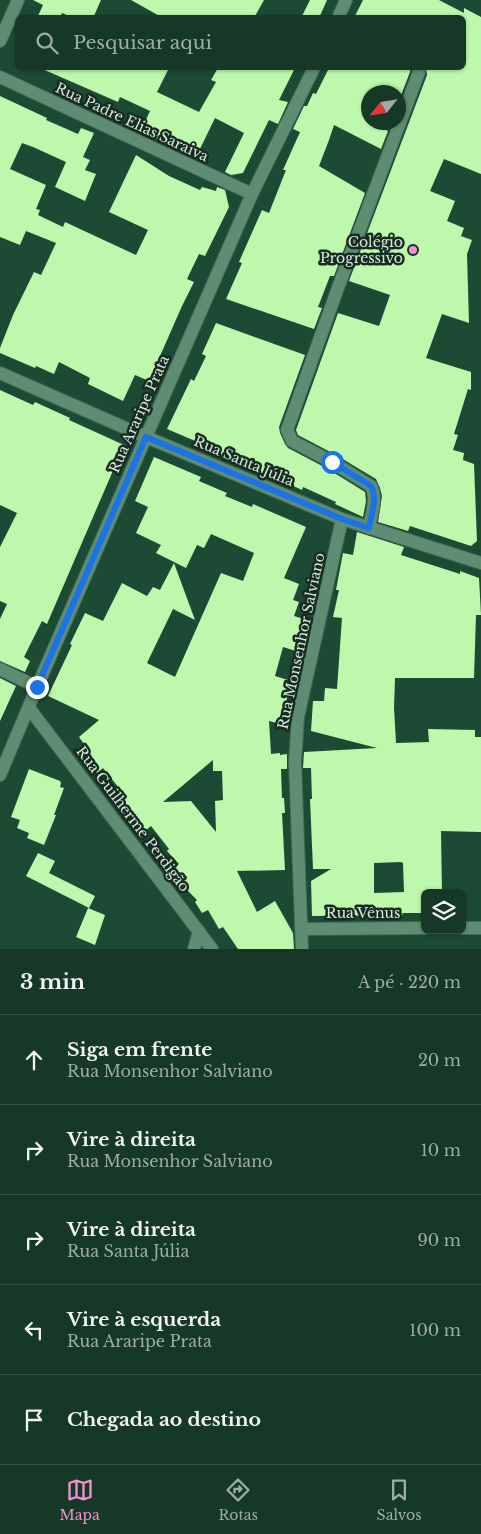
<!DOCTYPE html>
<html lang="pt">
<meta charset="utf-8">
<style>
:root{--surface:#163827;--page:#1f3f2f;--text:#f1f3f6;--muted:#9eaca7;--line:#355244;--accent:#f391d5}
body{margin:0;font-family:"Libre Baskerville",serif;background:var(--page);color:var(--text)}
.controls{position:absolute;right:15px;bottom:15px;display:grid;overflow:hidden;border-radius:8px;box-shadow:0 1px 4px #0004}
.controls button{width:45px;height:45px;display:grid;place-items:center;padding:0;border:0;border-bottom:1px solid var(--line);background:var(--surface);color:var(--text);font:25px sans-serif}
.compass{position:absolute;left:361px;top:85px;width:45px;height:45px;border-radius:50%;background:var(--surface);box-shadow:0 1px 4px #0004;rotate:240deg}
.stop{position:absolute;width:15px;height:15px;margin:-11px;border:4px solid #1a73e8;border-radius:50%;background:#fff}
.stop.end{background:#1a73e8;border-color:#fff;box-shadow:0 1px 5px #0008}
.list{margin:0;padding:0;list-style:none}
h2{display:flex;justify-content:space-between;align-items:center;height:65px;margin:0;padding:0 20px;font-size:21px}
h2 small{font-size:16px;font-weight:400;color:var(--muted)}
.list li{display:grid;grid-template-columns:32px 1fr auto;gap:15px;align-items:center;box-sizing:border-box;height:90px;padding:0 20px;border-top:1px solid var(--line)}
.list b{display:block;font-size:19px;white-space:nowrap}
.list p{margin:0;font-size:16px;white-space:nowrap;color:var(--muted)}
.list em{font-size:16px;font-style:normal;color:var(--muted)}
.icon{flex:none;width:28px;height:28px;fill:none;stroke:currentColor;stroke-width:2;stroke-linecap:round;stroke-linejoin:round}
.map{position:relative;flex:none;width:481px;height:949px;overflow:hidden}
.search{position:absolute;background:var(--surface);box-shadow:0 1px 4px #0004;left:15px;right:15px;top:15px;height:55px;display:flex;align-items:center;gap:12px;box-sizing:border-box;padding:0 18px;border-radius:8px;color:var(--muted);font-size:19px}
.sheet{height:515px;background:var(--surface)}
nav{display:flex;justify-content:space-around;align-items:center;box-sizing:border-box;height:70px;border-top:1px solid var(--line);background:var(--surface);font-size:14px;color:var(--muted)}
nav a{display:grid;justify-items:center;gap:2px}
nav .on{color:var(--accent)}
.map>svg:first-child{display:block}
.building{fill:#bdf8ad;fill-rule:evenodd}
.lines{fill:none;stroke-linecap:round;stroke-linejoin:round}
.minor-casing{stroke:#3f6855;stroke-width:14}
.minor{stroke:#5f8d73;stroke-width:12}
.route{stroke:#1a73e8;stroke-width:6}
.poi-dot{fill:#f391d5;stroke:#182b21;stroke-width:2}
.labels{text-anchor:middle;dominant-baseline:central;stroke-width:5;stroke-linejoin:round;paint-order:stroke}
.street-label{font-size:14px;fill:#d2eadb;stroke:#182b21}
.poi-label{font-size:14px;fill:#d2eadb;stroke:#182b21;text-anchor:end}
</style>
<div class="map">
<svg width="481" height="949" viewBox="0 0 481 949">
<rect width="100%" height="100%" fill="#1d4a34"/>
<path class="building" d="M33,0h68l-8,18h-19l-12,-5 -2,5h-23l6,-13z
M131,0h133l-10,18h-91z
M310,0h17l-8,18h-18z
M363,0h76l25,13v-5l17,9v157l-37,-15 -14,32 25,10 -8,20 17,7 -3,8 11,4 -5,14 2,69 -27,-9 -16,44 45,14v18l-3,-1 -14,45 4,1 -5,15 11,3 -1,7 11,4 3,77 -6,5 -61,-20 -2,5 -30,-9 4,-26 -2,-8 -4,-9 -40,-24 -38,-20 -2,-5 42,-117 41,13 11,-31 -41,-14 78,-206 -1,-7h38v-50h-110z
M40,68h129l-12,24 42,20 17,-30 -5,-2 7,-12h77l-16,32 9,2 -10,22 -9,-4 -26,53 -12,2 -6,-3 19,-39 -29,-15 -18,37 -26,-13 -1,2 -15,-6 3,-7 -14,-7 6,-13 -30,-14 -2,5z
M329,68h81v4l-12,31v-11h-30v30h3l17,9 -7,18 -47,-24 -5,15 -10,26 46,27 -31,83h-4l-12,31 4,1 -8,21 -88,-30 16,-36 -3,-1 23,-52 7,3 17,-43h-3l17,-38 -7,-3 11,-23h3l6,-13 3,1z
M0,96l47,22 -1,2 32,14 3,-6 13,5 -11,24 7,3 -5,10 11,4 -11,27 -30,-14 11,-25 -33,-15 -11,-4 -12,26 36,16 -10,24 4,1 -2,5 25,12 2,-5 71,33 12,-25 -39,-18 27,-57 33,21 31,14 2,-3 14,4 1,-4 8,3 4,17 -24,49 -6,-2 -12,25 7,3 -12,24 -33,75 -14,-6 -12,26 -35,-17 2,-6 -31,-16 -5,12 -18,-8 -1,2 -35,-15v-5l13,-33 21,-43 7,3 15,-32 -30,-12 -6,14 -20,-8z
M216,323l89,32 -26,72 1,6 5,11 3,4 40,21 37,23 1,9 -3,16 -28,-13 1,-2 -33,-15 -1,3 -13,-6v1l-6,-2 -45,-18 -32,-16 1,-3 -40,-17 24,-50 3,2 12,-25 -4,-2z
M0,390l33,15 2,-3 35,16 -1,2 55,25 -77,179 -5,-3 -18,36 6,4 -5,11 -25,-11v-42l7,-15 -7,-3v-54l17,-34 -17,-8z
M154,457l47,20 -2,4 28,12 -2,3 27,11 1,-3 53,23 -22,51 15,6 -6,16 6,2 -5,14 10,3 -8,32 -13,-4 -8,29 16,5 -10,43 -12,-3 2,33 9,-1v2l7,-1v15h-6l1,29h2l1,15h-3l3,57 -48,1 20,41 18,-11 18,32 1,16h-56l-15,-22 -4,2 -11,-19 -6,3 -7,-11 2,-2 -8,-8 -16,-23 6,-5 -12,-13 2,-2 -18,-23 -6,5 -28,-30 1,-1 -1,-1 6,-6 -20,-25 -6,5 -10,-11 5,-4 -4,-5 2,-1 -11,-15 20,-17 -51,-24 24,-51 -2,-1 15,-31 18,8 19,-38 25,13 6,-9 7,3 14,-27 21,57 -22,-11 -26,54 28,14 46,-104 22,8 11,-28 -9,-4 -34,-15 -7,14 -7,-3 -11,23 -30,-15 5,-8 -25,-12 12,-26 -13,-6zM213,760v11h9l1,29 -8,1 1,31 -25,-31 -28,1z
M357,532l47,15 -3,8 59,19v-3l19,7 2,37h-5l-2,63h-79l-1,30 2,35 33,-1 -1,-13 47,1v7h6v95l-40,-1 1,62h-17v20h-23l1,2 -91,1 -1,-35 20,-12h-18l-3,-70h2l-1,-31h-8l1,-16 73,-4 -66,-17 2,-30h11l1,-13 12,1 5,-71 -9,-1 6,-27h-3l7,-37 10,2zM401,862l2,1 1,29 -30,1v-30z
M0,678l16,8 -16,35z
M29,769l31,12 1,2 -1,4 4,1 -10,27h2l-12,30 -17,-7 2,-5 -12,-5 3,-8 -9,-3z
M38,853l17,8 -6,12 46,23 -6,12 -63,-32z
M88,908l17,7 -10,30 -19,-8z"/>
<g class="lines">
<g class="minor-casing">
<path id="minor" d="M338,18l8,-18
M0,41l18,-41
M0,77l252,117
M0,373l146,64 196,82 139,44
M369,528c2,-13 9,-30 2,-42l-39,-24 -40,-21 -5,-11 52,-145 80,-213 -1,-4
M0,669l37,18
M29,708l183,241
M0,775l37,-88 215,-493 62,-126
M462,928h19
M301,929l124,-1
M194,949l5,-18
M302,949l-7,-187 3,-45 44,-198"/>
</g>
<use href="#minor" class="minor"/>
</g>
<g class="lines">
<path class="route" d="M37,687l109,-250 196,82 27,9c2,-13 9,-30 2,-42l-39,-24"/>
</g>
<circle class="poi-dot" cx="413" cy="250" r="5"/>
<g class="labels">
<g class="street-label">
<text transform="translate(132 122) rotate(25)">Rua Padre Elias Saraiva</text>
<text transform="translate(139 414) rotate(-66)">Rua Araripe Prata</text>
<text transform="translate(244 461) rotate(23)">Rua Santa Júlia</text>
<text transform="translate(301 641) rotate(-78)">Rua Monsenhor Salviano</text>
<text transform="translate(133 819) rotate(53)">Rua Guilherme Perdigão</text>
<text x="363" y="913">Rua Vênus</text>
</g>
<g class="poi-label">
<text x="403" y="242">Colégio<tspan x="403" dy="16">Progressivo</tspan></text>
</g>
</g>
</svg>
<div class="controls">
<button><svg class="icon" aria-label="layers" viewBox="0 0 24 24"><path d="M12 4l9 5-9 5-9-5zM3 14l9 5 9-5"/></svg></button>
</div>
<svg class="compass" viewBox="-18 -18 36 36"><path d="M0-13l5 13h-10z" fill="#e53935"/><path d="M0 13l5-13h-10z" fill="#9eaca7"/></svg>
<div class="stop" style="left:332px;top:462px"></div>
<div class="stop end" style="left:37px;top:687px"></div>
<div class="search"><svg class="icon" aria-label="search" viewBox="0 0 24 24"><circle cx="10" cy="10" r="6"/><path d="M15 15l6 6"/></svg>Pesquisar aqui</div>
</div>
<section class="sheet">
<h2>3 min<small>A pé · 220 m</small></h2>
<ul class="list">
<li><svg class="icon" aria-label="ahead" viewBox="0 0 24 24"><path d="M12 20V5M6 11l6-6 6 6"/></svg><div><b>Siga em frente</b><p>Rua Monsenhor Salviano</p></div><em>20 m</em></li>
<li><svg class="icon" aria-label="right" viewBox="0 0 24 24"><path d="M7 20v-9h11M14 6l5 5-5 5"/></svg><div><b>Vire à direita</b><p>Rua Monsenhor Salviano</p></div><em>10 m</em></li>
<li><svg class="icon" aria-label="right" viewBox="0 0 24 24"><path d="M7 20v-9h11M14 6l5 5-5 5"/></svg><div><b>Vire à direita</b><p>Rua Santa Júlia</p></div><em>90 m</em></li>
<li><svg class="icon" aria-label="left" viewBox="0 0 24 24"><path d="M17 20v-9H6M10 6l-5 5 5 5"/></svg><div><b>Vire à esquerda</b><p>Rua Araripe Prata</p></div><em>100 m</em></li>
<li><svg class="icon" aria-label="arrive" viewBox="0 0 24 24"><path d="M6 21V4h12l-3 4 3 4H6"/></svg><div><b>Chegada ao destino</b></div></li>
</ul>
</section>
<nav>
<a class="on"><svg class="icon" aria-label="map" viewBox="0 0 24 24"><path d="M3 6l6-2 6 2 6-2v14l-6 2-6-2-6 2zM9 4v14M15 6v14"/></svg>Mapa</a>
<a><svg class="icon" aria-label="directions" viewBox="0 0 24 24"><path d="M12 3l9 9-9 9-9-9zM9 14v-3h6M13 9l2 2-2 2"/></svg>Rotas</a>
<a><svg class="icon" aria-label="saved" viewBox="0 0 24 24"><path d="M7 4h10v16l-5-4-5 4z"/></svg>Salvos</a>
</nav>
